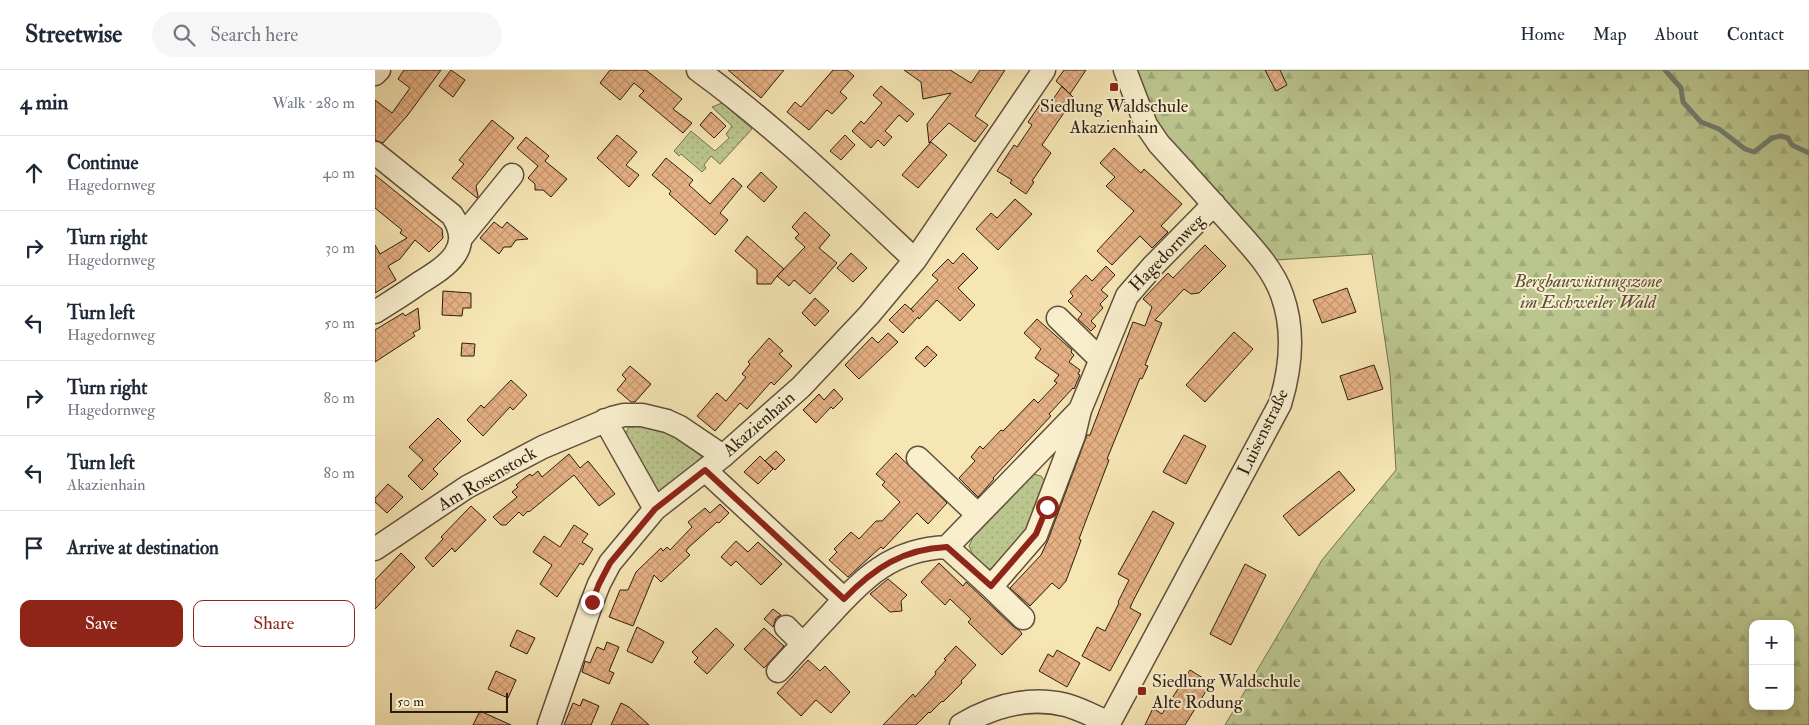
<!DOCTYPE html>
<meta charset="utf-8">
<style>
:root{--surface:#fff;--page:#f6f6f7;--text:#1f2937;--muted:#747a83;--line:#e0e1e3;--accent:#8f2418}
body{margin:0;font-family:"IM FELL Double Pica",serif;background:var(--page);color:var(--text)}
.controls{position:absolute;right:15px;bottom:15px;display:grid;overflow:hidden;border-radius:10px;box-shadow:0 2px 8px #0003}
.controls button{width:45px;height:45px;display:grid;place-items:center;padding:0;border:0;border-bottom:1px solid var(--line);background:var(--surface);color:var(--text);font:25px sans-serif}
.scale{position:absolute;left:15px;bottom:12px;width:118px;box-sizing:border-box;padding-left:5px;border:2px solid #2d1d13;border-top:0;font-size:14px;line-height:18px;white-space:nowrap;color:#2d1d13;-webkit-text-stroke:4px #f9efce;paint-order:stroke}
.stop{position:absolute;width:15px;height:15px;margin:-11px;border:4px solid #8f2418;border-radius:50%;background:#fff}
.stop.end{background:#8f2418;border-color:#fff;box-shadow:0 1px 5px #0008}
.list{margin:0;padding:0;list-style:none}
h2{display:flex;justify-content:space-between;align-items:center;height:65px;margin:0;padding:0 20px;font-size:21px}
h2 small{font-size:16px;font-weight:400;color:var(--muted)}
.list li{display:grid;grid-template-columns:32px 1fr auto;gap:15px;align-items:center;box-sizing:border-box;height:75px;padding:0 20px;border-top:1px solid var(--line)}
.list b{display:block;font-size:19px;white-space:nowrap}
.list p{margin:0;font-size:16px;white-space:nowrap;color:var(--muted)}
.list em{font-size:16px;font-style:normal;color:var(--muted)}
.actions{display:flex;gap:10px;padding:15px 20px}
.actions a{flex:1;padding:11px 0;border:1px solid var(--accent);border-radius:10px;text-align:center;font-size:18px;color:var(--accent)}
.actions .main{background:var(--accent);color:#fff}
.icon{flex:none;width:28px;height:28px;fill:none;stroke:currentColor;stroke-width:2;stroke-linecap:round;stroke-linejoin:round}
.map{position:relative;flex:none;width:1434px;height:655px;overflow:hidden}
header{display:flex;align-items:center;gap:30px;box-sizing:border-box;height:70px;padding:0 25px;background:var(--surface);border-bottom:1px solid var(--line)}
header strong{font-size:24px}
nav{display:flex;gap:28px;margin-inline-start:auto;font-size:18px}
.search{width:350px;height:45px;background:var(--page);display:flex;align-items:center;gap:12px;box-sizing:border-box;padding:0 18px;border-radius:28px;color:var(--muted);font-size:19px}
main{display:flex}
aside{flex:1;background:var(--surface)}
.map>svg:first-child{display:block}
.grass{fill:url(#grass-dots);stroke:#747250}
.forest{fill:url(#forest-firs);stroke:#747250;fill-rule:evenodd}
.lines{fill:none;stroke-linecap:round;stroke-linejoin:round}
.stream{stroke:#707f6f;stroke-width:5}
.building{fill:url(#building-cross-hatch);stroke:#2d1d13}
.minor-casing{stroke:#5f4f3b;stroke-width:25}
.minor{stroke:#f9efce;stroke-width:22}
.route{stroke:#8f2418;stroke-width:6}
.poi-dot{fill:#8f2418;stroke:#f9efce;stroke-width:2}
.labels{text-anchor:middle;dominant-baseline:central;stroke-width:4;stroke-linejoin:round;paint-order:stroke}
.poi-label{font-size:18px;fill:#2d1d13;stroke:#f9efce}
.street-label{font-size:18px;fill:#2d1d13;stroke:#f9efce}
.park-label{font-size:18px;font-style:italic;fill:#585038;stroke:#f9efce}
</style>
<header>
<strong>Streetwise</strong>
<div class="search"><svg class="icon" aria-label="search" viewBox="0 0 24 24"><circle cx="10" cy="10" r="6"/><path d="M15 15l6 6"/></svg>Search here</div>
<nav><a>Home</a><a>Map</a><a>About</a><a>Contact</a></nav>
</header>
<main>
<aside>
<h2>4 min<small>Walk · 280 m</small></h2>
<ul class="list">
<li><svg class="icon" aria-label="ahead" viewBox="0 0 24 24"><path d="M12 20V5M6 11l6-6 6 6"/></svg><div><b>Continue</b><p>Hagedornweg</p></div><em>40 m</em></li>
<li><svg class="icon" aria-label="right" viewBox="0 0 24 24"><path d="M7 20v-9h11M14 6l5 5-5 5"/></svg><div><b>Turn right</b><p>Hagedornweg</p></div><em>30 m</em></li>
<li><svg class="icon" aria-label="left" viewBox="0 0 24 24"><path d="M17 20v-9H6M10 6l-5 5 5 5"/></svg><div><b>Turn left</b><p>Hagedornweg</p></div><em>50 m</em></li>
<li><svg class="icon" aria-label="right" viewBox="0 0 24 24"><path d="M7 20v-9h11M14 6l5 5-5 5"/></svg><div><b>Turn right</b><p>Hagedornweg</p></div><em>80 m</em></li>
<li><svg class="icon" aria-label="left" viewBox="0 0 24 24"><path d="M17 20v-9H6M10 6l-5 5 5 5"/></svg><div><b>Turn left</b><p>Akazienhain</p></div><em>80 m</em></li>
<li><svg class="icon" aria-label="arrive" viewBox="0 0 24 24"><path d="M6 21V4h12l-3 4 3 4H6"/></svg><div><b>Arrive at destination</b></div></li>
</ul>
<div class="actions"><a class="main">Save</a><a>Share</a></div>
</aside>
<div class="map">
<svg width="1434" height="655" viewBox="0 0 1434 655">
<defs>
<pattern id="grass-dots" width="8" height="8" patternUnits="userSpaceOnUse" patternTransform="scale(1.25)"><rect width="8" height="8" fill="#bbc68e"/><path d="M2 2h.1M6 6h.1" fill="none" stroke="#a1aa7a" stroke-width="1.8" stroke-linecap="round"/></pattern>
<pattern id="forest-firs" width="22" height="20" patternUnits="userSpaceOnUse" patternTransform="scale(1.25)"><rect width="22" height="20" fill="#bbc68e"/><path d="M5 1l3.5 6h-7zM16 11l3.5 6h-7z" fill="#a1aa7a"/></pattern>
<pattern id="building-cross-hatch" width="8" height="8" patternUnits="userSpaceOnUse" patternTransform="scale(1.25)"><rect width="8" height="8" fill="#e6b184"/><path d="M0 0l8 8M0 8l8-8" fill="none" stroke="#c69871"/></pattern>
</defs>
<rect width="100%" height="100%" fill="#f6e6b4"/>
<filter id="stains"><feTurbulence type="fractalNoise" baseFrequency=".004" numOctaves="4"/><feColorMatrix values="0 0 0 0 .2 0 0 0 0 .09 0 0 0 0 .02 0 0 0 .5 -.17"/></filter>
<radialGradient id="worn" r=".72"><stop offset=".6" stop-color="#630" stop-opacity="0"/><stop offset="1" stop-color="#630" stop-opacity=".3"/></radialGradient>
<path class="grass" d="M347,33l30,26 -32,35 -9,-8 -7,9 2,3 -4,4 -21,-18 -2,2 -5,-5 17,-20 24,20 14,-13 -3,-4 6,-8 -20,-19z
M268,356l25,6 33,24v13l-45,25 -33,-56 6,-11z
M654,403l12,3 8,10 -12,36 -35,44 -13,3 -14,-9 -6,-14 10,-22z"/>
<path class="forest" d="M762,0h672v655h-584l97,-165 74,-90 -6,-96 -18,-120 -96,6 -107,-121 -13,-19zM1378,554h37v82h-37z"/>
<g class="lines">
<path class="stream" d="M1290,0l16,18 2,14 18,20 18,7 26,20 9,3 18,-14 9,-2 7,2 4,7 17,8"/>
</g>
<path class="building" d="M29,0h37l-34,46 -24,27 -8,-3v-40l17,13 18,-25 -12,-9z
M76,0l14,10 -12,17 -14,-11z
M235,0h36l36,29 -9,10 19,14 -9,10 -44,-37 5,-5 -10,-8 -14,17 -20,-17z
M353,0h56l-23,28z
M458,0h14l7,6 -14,16 7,6 -15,16 -5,-4 -18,20 -22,-18 8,-10 6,5z
M529,0h46l21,13 9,-13h25l-30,46 13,9 -13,17 -26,-19 -20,20 -2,-19 24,-31 -28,6 -2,-17z
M689,0h22l-16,24 -14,-13z
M890,0h15l7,15 -11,6z
M506,16l33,28 -7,8 -8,-7 -14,16 7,6 -8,9 -6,-6 -7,8 -19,-17 9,-10 3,3 18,-21 -9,-8z
M687,16l12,12 -32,47 9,8 -19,28 2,1 -8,12 -16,-11 2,-3 -15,-9 17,-26 3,2 15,-22 -4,-3 13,-19 7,4z
M336,42l15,14 -12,12 -14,-13z
M117,50l22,18 -38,48 2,10 -1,2 -25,-20 12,-14 -5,-4z
M242,65l20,17 -11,13 13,10 -10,12 -32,-29z
M470,65l10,10 -14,15 -11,-9z
M151,67l23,19 -4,5 22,18 -16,18 -8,-7h-8v-6l-7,-6 10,-12 -21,-18z
M556,72l16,13 -29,33 -16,-13z
M739,78l27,25 3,-4 38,35 -21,22 7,6 -16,16 -12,-12 -28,29 -15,-14 37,-40 -28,-25 9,-9 -15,-14z
M291,88l27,22 -4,5 21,19 23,-26 9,8 -22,27 8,7 -13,15 -46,-41 2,-3 -19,-16z
M386,102l16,15 -13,15 -17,-15z
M0,105l67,54 1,9 -14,14 -14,-12 -15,19 -12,7 8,14 -21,13v-48l5,9 27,-16 -7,-5 2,-3 -27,-22z
M640,129l17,15 -34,36 -22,-21 15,-16 6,5z
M430,142l25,23 -11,13 18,15 -27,31 -16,-14 -5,6 -12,-10 -6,8h-14v-14l-22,-19 12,-15 37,33 -7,7 28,-29 -10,-9 4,-4 -7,-7z
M119,152l8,6 5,-6 21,17 -12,1 -5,7h-7l-5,7 -19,-16z
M830,175l21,21 -27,27 -8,1 -7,-5 -29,31 7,3 -17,42 3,1 -6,13 -2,-1 -33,81 2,1 -30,79 2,1 -2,6 -13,35 -7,8 -7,-6 -22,23 -20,-18 31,-33 7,-15 39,-105h3l43,-113 12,4 7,-19 -9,-8 25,-26 5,5z
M476,183l16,15 -14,14 -16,-14z
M588,183l15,15 -20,20 17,17 -15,16 -23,-21 -18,19 -1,-2 -15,16 -14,-13 16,-16 9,8 -3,-3 27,-29 -6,-5 16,-16 5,5z
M731,196l9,9 -14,15 7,6 -8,8 3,4 -12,13 5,5 -5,5 -13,-12 4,-5 -14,-13 5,-5 -3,-4 16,-17 6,6z
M972,218l9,24 -34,11 -9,-23z
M68,221l28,2v15h-8l-1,8 -20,-1z
M440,228l14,13 -14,15 -13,-13z
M43,238l2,21 -7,4 2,3 -40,26v-32l28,-17 2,3z
M662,249l35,31 -1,2 3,3 -5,7 11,8 -2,4 2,1 -6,14 -1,-1 -24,26 2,2 -58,62 1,1 -16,18 -19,-19 16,-17 -4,-4 9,-11 3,3 18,-19 2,1 31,-32 4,4 19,-20 -3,-2 5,-6 -24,-17 6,-9 -17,-16z
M859,262l19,17 -48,53 -19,-17z
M513,263l10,9 -39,37 -14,-14 27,-28 6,6z
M394,268l14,13 -4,3 13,12 -18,19 -3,-3 -24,27 -7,-6 -25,28 -18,-15 20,-23 9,8 20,-24 -4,-3 8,-10 -2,-2z
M87,273l13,1 -1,12h-13z
M552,276l10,9 -12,12 -10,-9z
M999,295l9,24 -35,11 -8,-24z
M255,296l21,18 -16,18h-4l-14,-12 9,-11 -4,-4z
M136,310l16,15 -14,15 -3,-3 -27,29 -16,-16 14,-15 3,3z
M459,319l9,10 -10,10 -2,-2 -15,16 -13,-13 16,-16 5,6z
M63,348l23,23 -28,28 5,5 -16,16 -14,-14 15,-16 -14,-13z
M809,365l22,11 -20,38 -23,-12z
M401,381l9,9 -10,10 -10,-9z
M521,383l51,50 -19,21 -11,-11 -34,36 -2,-2 -33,30 -19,-17 8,-8 -3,-3 17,-17 8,7 17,-18h6l18,-19 -18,-17 3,-3 -9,-8z
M194,384l11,14 8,-7 27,33 -16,12 -25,-31 -45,37 -1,-1 -5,5 -4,-4 -13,13h-5l-8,-8 24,-20 -5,-5 6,-5 -2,-2 7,-6 7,-5 2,2 6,-5 4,6z
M385,386l13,13 -15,15 -14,-12z
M964,401l16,19 -56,46 -16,-20z
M13,414l15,13 -16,16 -12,-11v-4z
M345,434l9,9 -10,10 -2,-1 -29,26 -2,3 4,4 -29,27 -7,-7 -21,51 -24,-9 11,-27h8l8,-18 25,-24 2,3 4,-4 3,3 22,-23 -4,-5 17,-14 5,5z
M96,436l15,14 -31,32 -3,-4 -19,19 -8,-9 18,-19 -2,-2z
M778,441l21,12 -41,78 -3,7 11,6 -31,57 -28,-15 15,-29 8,4 14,-28 -1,-1 11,-22 -11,-6z
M199,455l14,9 -6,8 11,7 -10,16 -3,-2 -23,34 -17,-13 12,-19 -19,-13 11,-16 16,11z
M361,471l12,11 10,-10 24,22 -21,21 -25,-24 -5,5 -10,-9z
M26,483l14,14 -40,42v-29z
M564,493l24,23 3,-4 48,45 6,4 2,3 -20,21 -29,-28 -5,-5 3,-3 -21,-20 -5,6 -24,-23z
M870,494l21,11 -35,70 -21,-11z
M513,509l19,16 -6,6 1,10 -12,1 -20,-18z
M398,539l8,6 -5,3 -3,9 -9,-8z
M262,557l27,15 -12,21 -25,-12z
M341,558l18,17 -27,29 -13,-12 4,-4 -6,-6z
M389,558l20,18 -20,22 -20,-19z
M142,560l18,8 -8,16 -17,-8z
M232,572l12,5 -10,24 5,2 -5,11 -27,-12 3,-11 5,2 7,-16 7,3z
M581,576l20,19 -15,16 1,2 -19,19 -1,-1 -12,12 -1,-1 -13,13h-33l30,-31 2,3 21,-23 -1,-2 11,-12 -2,-1z
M682,580l23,13 -13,24 -28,-16 9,-17 5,3z
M433,590l12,11 5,-5 25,26 -19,21 -15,-13 -15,16 -24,-23z
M815,600l21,13 -26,42h-40l8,-17 9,6z
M121,601l20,9 -8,18 -20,-9z
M208,629l16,7 -8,19h-27l9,-22 7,3z
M246,633l8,4 20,18h-38z
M105,641l31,14h-38z"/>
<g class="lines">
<g class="minor-casing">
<path id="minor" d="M323,0c78,57 147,124 217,190
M0,4l4,-4
M0,83l77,62c23,35 -7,52 -34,69 -14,10 -29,19 -43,28
M86,168l51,-63
M683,248l42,41
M705,340l-6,25 -38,100 -45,52 -44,-40z
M705,340l47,-114 26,-30 61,-62
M230,350l50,89
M543,388l60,57
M330,400l139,129
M0,479l92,-62 76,-40 69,-29 12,-3h18l25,6 13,6 43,29
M616,517l32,31
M411,557l17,17
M403,601c17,-18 33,-36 50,-54 35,-39 64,-68 119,-70
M174,655l43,-123 7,-18 11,-21 45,-54 68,-53 78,-69 68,-72 46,-55 129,-190
M586,655c32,-19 68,-29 105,-20 15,4 29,12 43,18
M733,655l172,-321c11,-36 15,-73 2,-109 -9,-26 -30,-48 -48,-68 -25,-28 -50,-56 -75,-83l-13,-19 -21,-55"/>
</g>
<use href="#minor" class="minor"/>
</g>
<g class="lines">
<path class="route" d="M217,532l7,-18 11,-21 45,-54 50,-39 139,129c30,-31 59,-50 103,-52l44,39 45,-52 11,-27"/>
</g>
<g class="poi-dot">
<rect x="734" y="12" width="10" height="10" rx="2.5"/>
<rect x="762" y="616" width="10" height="10" rx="2.5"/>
</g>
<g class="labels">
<g class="poi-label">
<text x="739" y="36">Siedlung Waldschule<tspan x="739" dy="21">Akazienhain</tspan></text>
<text x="777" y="611" text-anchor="start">Siedlung Waldschule<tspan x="777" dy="21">Alte Rodung</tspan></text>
</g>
<g class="street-label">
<text transform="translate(792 183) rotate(-46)">Hagedornweg</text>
<text transform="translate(384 354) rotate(-41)">Akazienhain</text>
<text transform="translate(888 362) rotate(-64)">Luisenstraße</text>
<text transform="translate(112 409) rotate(-30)">Am Rosenstock</text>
</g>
<g class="park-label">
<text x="1213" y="211">Bergbauwüstungszone<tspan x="1213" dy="21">im Eschweiler Wald</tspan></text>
</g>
</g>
<rect width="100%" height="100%" filter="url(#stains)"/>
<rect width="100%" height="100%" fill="url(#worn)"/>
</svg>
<div class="controls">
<button>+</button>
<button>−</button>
</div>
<div class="scale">50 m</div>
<div class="stop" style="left:672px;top:437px"></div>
<div class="stop end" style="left:217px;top:532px"></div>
</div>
</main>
